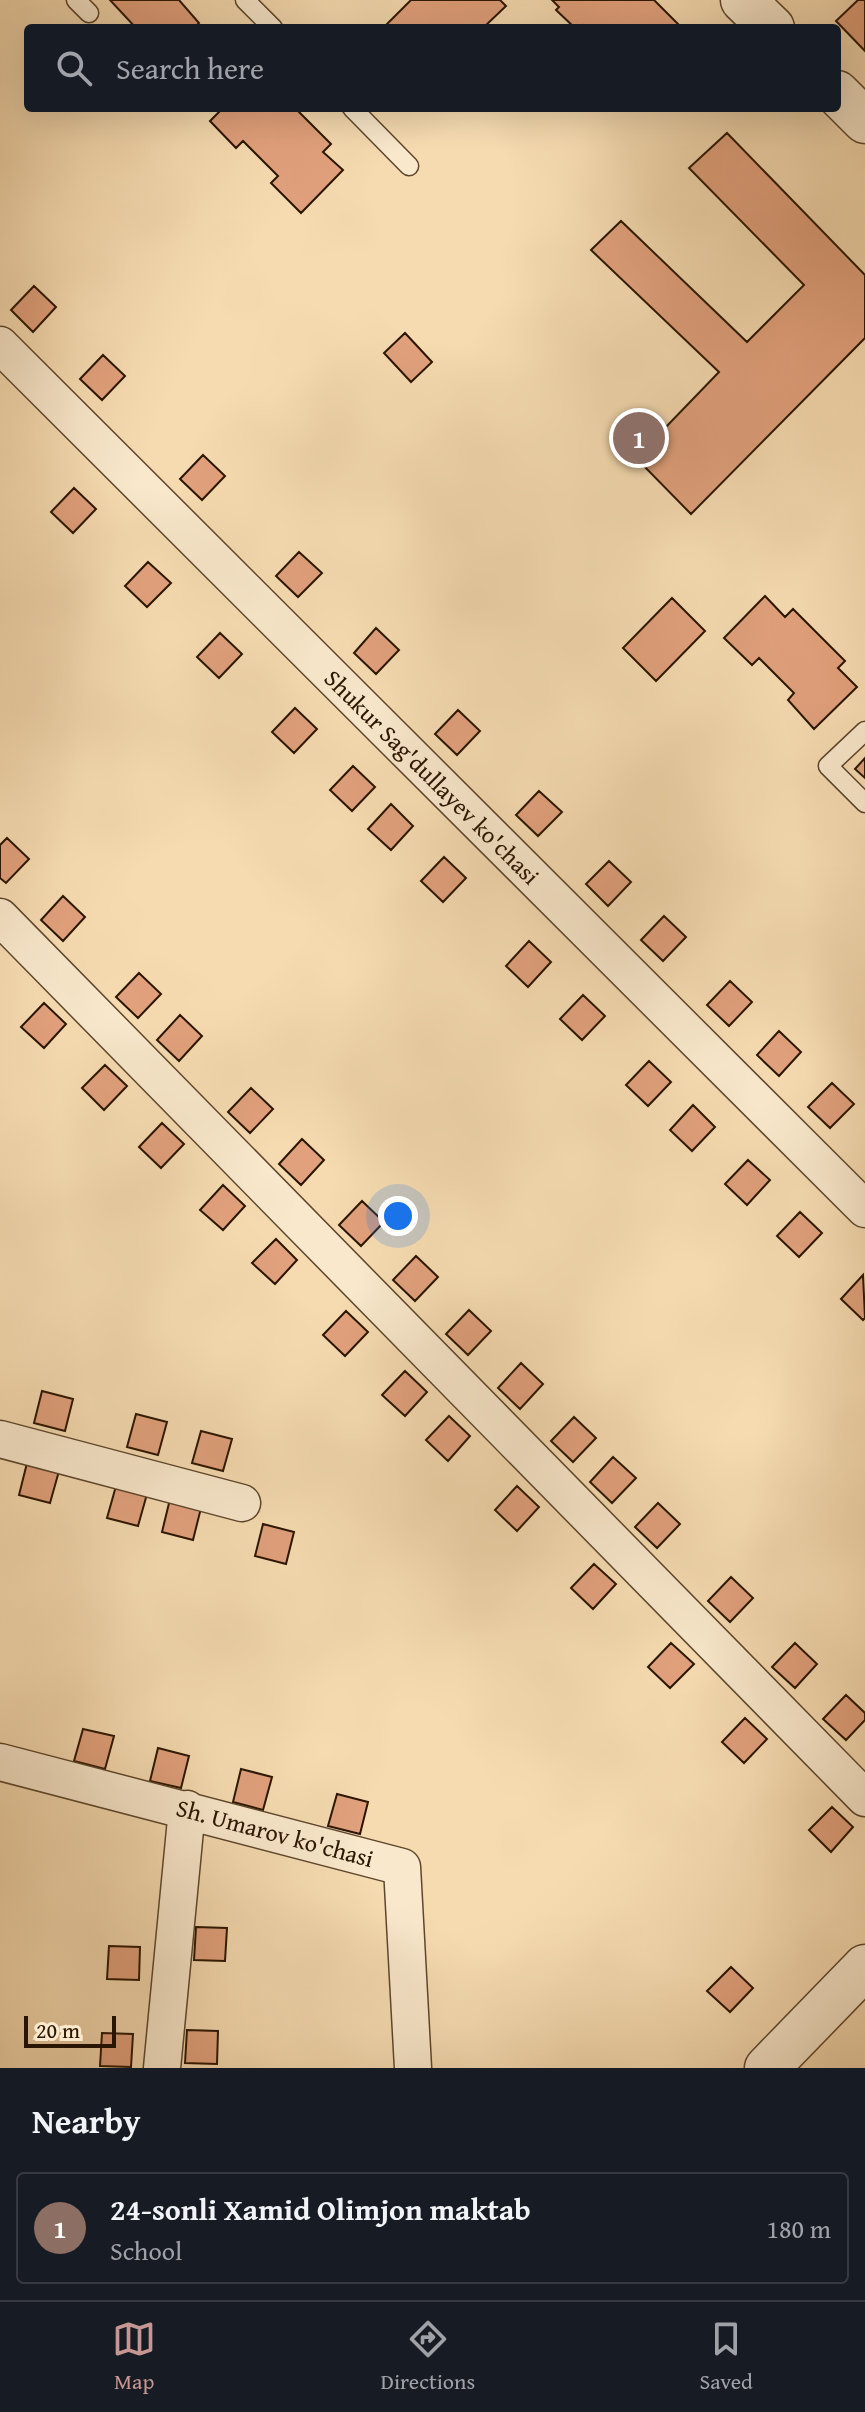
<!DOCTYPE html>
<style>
:root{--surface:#171b24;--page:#242831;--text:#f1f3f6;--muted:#9ea1a6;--line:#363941;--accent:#c59692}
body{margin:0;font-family:"Gentium Book Plus",serif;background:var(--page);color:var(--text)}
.scale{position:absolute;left:24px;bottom:20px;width:92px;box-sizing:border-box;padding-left:8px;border:4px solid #2a1500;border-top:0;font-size:22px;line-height:28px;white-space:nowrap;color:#2a1500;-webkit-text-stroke:6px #f9e8cc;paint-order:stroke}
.you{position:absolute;left:398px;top:1216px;width:28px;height:28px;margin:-20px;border:6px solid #fff;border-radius:50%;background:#1a73e8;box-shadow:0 0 0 12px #1a73e833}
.badge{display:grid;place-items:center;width:52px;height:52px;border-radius:50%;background:var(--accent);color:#fff;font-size:26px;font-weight:700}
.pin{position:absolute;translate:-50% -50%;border:4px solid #fff;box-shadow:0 2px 8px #0006}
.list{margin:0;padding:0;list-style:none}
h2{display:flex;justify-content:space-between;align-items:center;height:104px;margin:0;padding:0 32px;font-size:34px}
h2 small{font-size:26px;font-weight:400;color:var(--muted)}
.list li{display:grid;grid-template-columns:52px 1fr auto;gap:24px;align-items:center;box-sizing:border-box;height:112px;margin:0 16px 16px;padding:0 16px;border:2px solid var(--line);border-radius:8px}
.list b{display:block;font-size:30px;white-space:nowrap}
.list p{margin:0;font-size:26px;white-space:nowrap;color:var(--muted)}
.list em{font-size:26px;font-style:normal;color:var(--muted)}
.icon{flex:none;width:44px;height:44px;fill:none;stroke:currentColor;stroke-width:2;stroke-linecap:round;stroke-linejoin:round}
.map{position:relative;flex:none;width:865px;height:2068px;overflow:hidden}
.search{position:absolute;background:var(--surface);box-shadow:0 8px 32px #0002;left:24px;right:24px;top:24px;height:88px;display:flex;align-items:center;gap:20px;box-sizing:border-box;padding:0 28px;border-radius:8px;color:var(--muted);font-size:30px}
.sheet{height:232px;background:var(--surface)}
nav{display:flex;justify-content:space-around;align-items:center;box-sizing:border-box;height:112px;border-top:2px solid var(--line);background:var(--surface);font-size:22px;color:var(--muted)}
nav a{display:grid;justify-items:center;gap:4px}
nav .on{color:var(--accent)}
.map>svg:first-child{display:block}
.building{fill:#e1a17c;stroke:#2a1500;stroke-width:2}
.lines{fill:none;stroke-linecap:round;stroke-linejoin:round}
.service-casing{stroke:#5d462c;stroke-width:21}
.minor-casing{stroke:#5d462c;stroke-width:39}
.tertiary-casing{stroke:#5d462c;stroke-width:47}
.service{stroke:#f9e8cc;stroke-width:18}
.minor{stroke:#f9e8cc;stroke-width:36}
.tertiary{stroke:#f9e8cc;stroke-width:44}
.labels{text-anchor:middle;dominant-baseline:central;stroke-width:6;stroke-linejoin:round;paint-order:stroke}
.street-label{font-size:24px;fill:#2a1500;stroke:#f9e8cc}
</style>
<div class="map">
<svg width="865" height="2068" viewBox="0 0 865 2068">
<rect width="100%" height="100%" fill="#f6dbb1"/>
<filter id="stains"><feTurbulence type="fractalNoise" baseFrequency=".0025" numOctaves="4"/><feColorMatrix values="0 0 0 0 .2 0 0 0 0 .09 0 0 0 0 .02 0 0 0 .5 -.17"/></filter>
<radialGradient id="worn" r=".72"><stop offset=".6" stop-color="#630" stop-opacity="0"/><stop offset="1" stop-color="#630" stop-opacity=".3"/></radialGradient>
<path class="building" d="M110,0h69l20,23 -5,5h-58z
M411,0h89l6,6 -23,22h-100z
M552,0h102l26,26 -2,2h-92l-3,-3 -8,3 -19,-18 3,-3z
M858,0h7v51l-29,-30z
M223,108h72l36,36 -8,8 20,18 -42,43 -30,-30 7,-7 -35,-35 -7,7 -26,-27z
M727,133l138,142v63l-174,176 -55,-56 83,-86 -128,-122 30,-29 126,121 57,-57 -115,-117z
M34,286l22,21 -23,25 -22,-22z
M405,333l27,29 -21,20 -27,-29z
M103,355l22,21 -23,24 -22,-21z
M203,455l22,21 -23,24 -22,-21z
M74,488l22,21 -23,24 -22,-21z
M299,552l23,21 -24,24 -22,-21z
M148,562l23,21 -24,24 -22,-21z
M765,596l20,21 8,-8 52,52 -7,7 19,19 -43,42 -26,-29 6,-7 -35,-35 -7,7 -28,-27z
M672,598l33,33 -49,50 -33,-33z
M376,628l23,22 -23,24 -22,-21z
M220,633l22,21 -23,24 -22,-21z
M295,708l22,21 -23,24 -22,-21z
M458,710l22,21 -23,24 -22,-21z
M865,758v20l-10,-9z
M353,766l22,21 -23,24 -22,-21z
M539,791l23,21 -24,24 -22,-21z
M391,804l22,22 -22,24 -23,-21z
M7,838l22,21 -23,24 -6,-5v-33z
M444,857l22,21 -23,24 -22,-21z
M609,861l22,21 -23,24 -22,-22z
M63,896l22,21 -22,24 -22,-21z
M664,916l22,21 -23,24 -22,-21z
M529,941l22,21 -23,25 -22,-21z
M139,973l22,21 -23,24 -22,-21z
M730,981l22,21 -23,24 -22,-21z
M583,995l22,21 -23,24 -22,-21z
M44,1003l22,21 -22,24 -23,-21z
M180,1015l22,21 -23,25 -22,-21z
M779,1031l22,21 -22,24 -22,-21z
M649,1061l22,21 -23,24 -22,-21z
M105,1065l22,21 -23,24 -22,-22z
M832,1083l22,21 -24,24 -22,-21z
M251,1088l22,21 -23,24 -22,-21z
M693,1105l22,22 -23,24 -22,-21z
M162,1123l22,21 -23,24 -22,-21z
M302,1139l22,21 -23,25 -22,-21z
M748,1160l22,20 -23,25 -22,-21z
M223,1185l22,21 -22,24 -23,-20z
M362,1201l22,21 -23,24 -22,-21z
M800,1212l22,21 -23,24 -22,-21z
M276,1239l21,21 -22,24 -23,-21z
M416,1256l22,21 -23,24 -22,-21z
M863,1275l2,43 -2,2 -22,-21z
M469,1310l22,21 -23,24 -22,-21z
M346,1311l22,21 -23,24 -22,-21z
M521,1363l22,21 -23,25 -22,-21z
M405,1371l22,21 -22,24 -23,-21z
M42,1391l31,8 -8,32 -31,-8z
M136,1414l31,8 -9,33 -31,-8z
M449,1416l21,20 -22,25 -22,-21z
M574,1417l22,21 -23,24 -22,-21z
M201,1431l31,8 -9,32 -31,-8z
M613,1457l23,21 -24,25 -22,-21z
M27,1463l32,8 -9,32 -31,-8z
M116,1486l31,8 -9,32 -31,-8z
M517,1486l22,21 -22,24 -22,-21z
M170,1499l31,9 -8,32 -31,-8z
M658,1503l22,21 -23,24 -22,-21z
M263,1524l31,8 -8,32 -31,-8z
M594,1564l22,20 -23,25 -22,-21z
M731,1577l22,21 -23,24 -22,-21z
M671,1643l23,21 -24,24 -22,-21z
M795,1643l22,21 -22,24 -23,-21z
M846,1695l19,18v7l-19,20 -23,-21z
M745,1718l22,21 -23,24 -22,-21z
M83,1729l31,7 -9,33 -31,-8z
M158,1748l31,8 -8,32 -31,-7z
M241,1769l31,8 -9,33 -30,-8z
M337,1794l31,8 -8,32 -32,-8z
M832,1807l21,20 -22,25 -22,-22z
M196,1927l31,1 -2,33 -31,-1z
M109,1946l31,1 -1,33 -32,-1z
M731,1967l22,21 -23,24 -23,-21z
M187,2030l31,1 -1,33 -32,-1z
M102,2033l31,1 -2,33 -31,-1z"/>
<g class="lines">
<g class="service-casing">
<path id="service" d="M76,0l13,13
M245,0l28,28
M352,108l57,58
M865,731l-37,35 37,37"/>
</g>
<g class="minor-casing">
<path id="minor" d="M0,345l865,864
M0,917l865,881
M0,1439l242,64
M0,1762l402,105 11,201
M162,2068l25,-259"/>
</g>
<g class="tertiary-casing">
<path id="tertiary" d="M743,0l29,28
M837,93l28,28
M767,2068l98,-101"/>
</g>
<use href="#service" class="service"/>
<use href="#minor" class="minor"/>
<use href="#tertiary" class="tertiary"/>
</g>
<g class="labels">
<g class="street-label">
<text transform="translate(432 777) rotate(45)">Shukur Sag'dullayev ko'chasi</text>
<text transform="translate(275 1833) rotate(15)">Sh. Umarov ko'chasi</text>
</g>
</g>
<rect width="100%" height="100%" filter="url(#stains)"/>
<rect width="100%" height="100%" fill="url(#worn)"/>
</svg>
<div class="scale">20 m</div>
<div class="you"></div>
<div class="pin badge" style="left:639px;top:438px;background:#8d6e63">1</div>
<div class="search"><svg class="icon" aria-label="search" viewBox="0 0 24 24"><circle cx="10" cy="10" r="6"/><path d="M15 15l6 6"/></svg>Search here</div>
</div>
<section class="sheet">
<h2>Nearby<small></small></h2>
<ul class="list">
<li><span class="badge" style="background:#8d6e63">1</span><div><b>24-sonli Xamid Olimjon maktab</b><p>School</p></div><em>180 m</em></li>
</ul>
</section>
<nav>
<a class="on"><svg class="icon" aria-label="map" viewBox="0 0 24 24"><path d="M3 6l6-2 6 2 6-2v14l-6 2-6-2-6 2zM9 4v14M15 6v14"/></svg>Map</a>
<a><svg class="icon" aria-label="directions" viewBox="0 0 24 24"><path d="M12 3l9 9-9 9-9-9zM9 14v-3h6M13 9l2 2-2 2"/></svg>Directions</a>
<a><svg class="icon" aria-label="saved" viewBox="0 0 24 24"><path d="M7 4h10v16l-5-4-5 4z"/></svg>Saved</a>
</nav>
